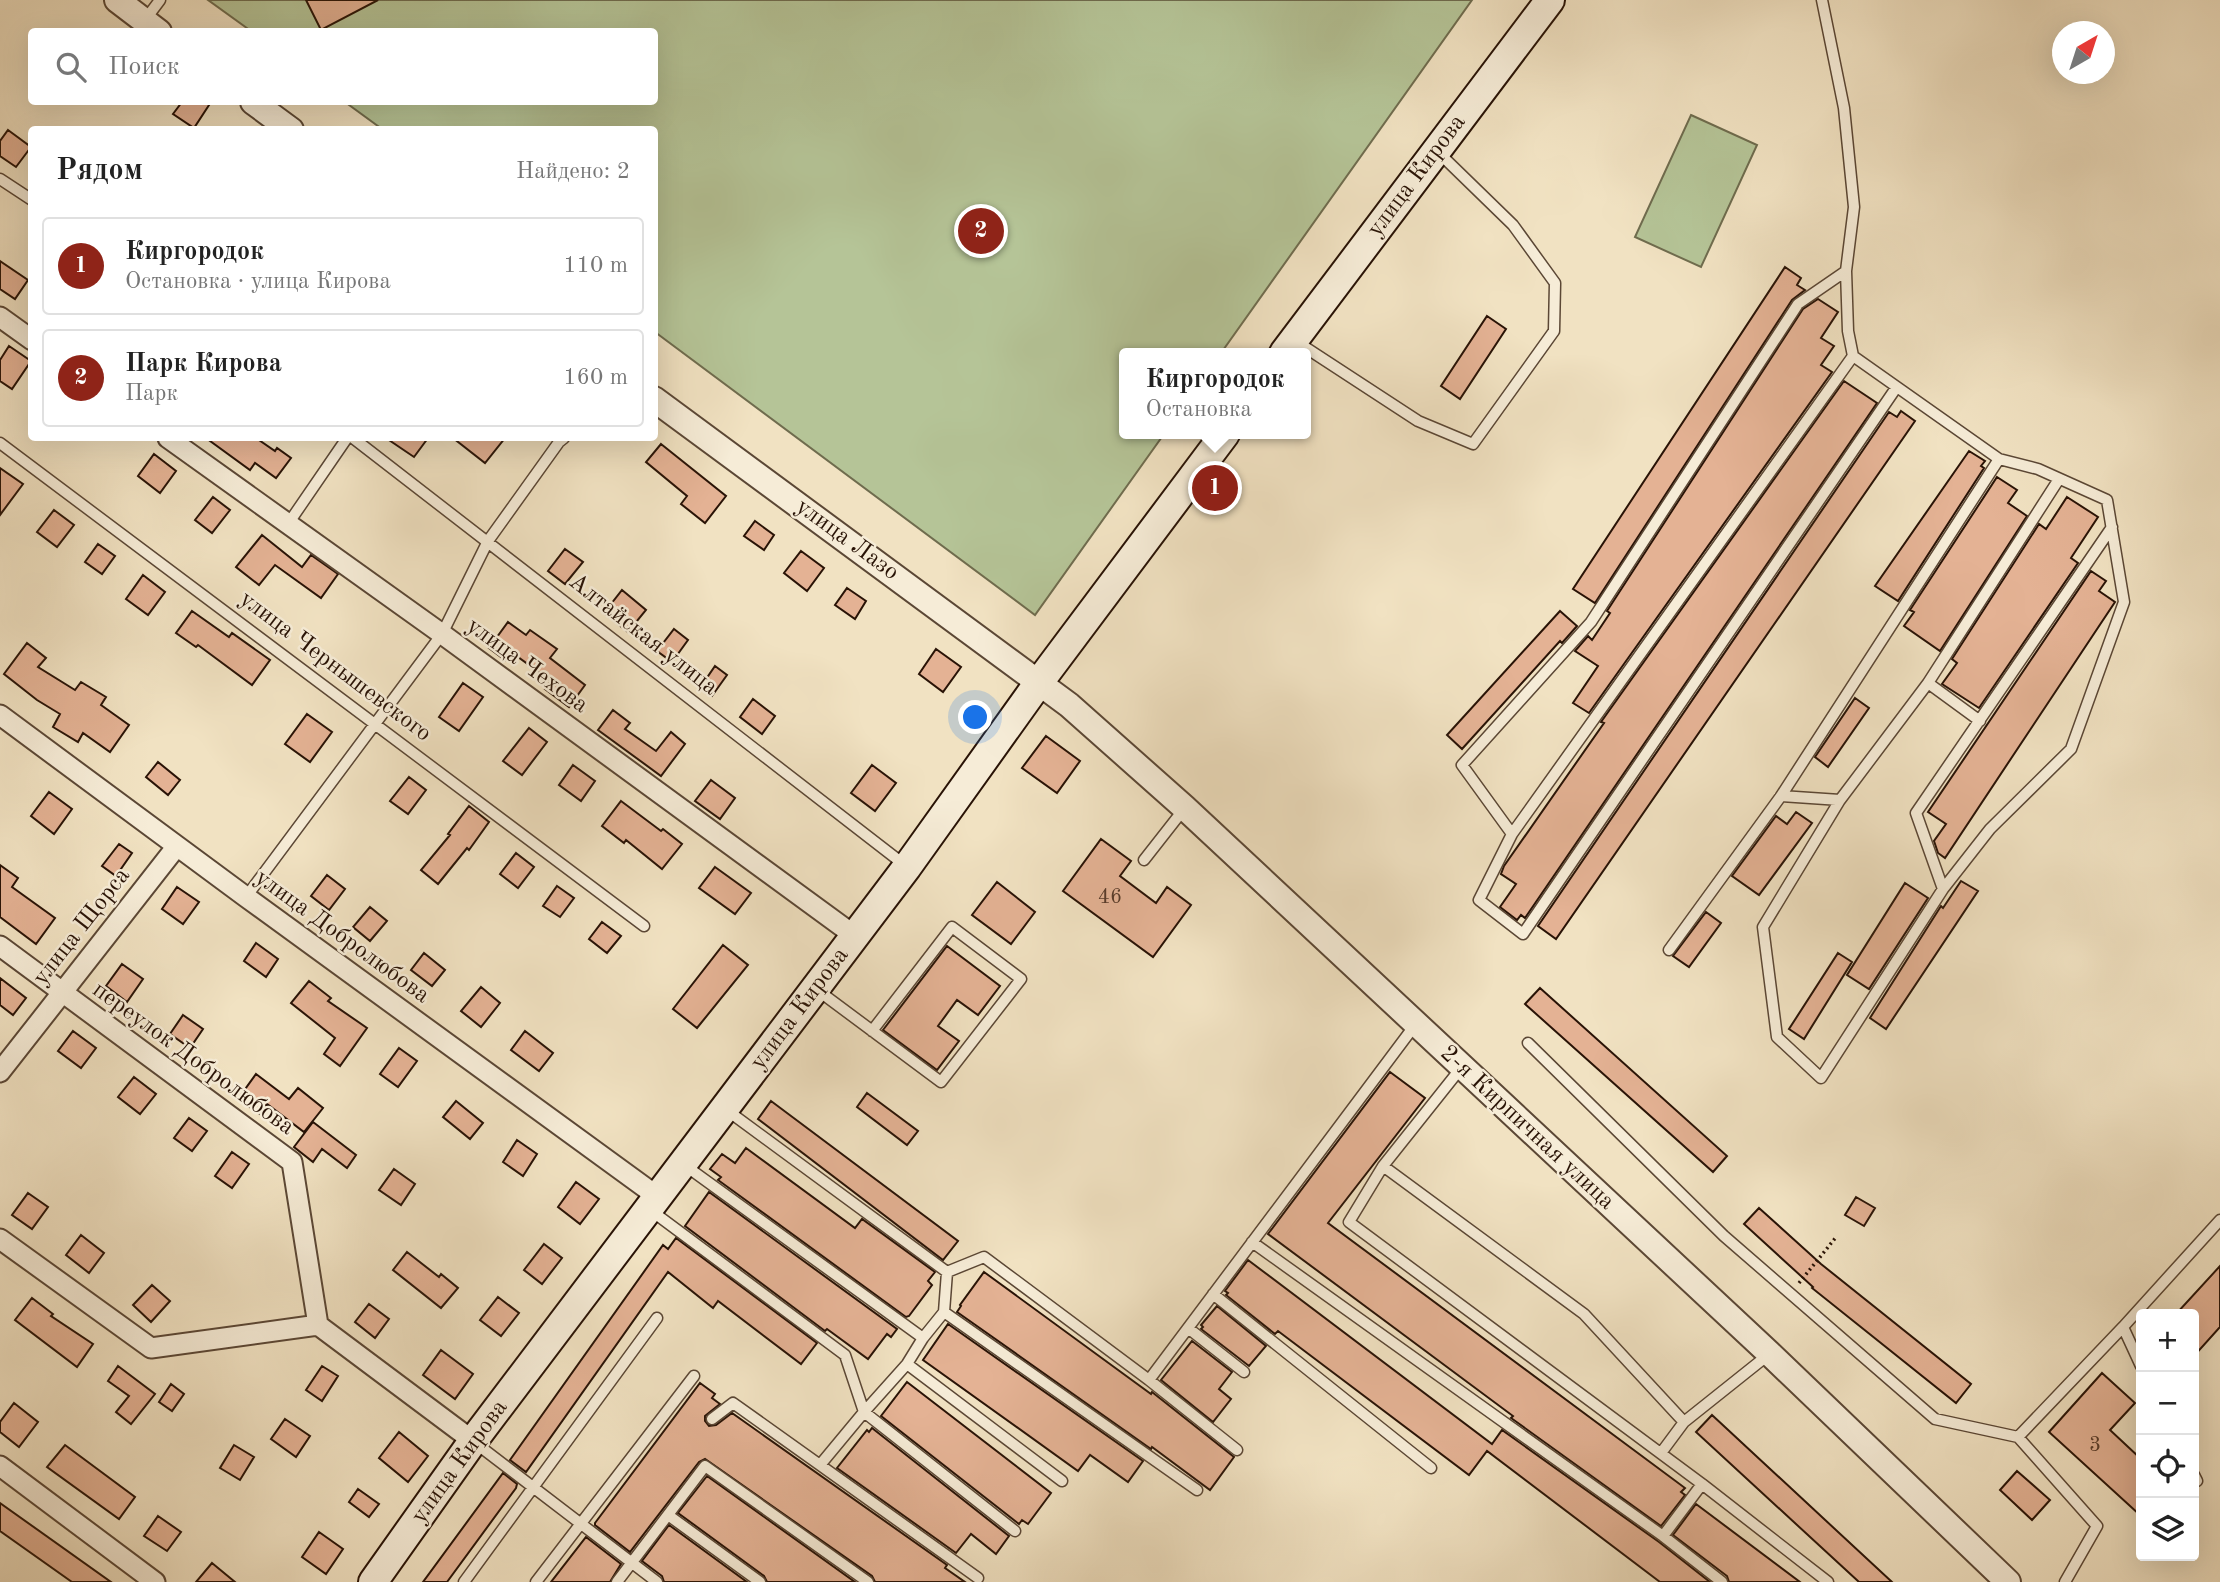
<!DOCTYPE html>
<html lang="ru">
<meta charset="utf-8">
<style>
:root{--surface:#fff;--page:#f2f2f2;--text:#222;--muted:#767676;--line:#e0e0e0;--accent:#8f2418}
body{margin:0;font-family:"Old Standard TT",serif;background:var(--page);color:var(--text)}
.controls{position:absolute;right:21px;bottom:21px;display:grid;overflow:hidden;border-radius:7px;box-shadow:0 7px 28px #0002}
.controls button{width:63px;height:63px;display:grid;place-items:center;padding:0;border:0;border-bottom:2px solid var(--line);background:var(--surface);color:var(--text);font:35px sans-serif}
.compass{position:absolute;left:2052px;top:21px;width:63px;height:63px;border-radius:50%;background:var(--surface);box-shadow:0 7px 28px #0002;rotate:39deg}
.you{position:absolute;left:976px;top:718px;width:24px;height:24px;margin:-18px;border:5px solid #fff;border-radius:50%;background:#1a73e8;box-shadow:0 0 0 10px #1a73e833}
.badge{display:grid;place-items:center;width:46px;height:46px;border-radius:50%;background:var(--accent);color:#fff;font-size:23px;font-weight:700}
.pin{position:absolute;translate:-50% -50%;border:4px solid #fff;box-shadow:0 2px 7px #0006}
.popup{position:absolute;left:1119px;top:348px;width:192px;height:91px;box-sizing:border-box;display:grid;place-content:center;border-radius:7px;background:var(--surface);filter:drop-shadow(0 2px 5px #0005);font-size:23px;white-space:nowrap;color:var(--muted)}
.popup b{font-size:26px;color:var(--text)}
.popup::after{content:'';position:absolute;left:50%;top:100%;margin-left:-14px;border:14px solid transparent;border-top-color:var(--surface)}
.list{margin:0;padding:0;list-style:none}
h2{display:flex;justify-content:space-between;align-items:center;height:91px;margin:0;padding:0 28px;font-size:30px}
h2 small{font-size:23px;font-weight:400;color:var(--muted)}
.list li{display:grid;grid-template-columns:46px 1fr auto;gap:21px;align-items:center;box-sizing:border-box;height:98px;margin:0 14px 14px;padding:0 14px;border:2px solid var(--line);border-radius:7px}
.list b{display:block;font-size:26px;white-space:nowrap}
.list p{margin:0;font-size:23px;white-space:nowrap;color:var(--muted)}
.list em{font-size:23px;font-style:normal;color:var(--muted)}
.icon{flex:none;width:38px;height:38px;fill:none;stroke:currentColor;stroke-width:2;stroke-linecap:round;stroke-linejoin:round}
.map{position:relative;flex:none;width:2220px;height:1582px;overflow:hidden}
.search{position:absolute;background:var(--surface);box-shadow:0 7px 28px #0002;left:28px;top:28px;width:630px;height:77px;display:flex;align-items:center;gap:18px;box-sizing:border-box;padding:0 24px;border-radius:7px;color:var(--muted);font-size:26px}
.panel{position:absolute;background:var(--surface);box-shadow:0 7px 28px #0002;left:28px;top:126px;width:630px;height:315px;border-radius:7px}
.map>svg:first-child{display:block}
.green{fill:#b5c497;stroke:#6f6c4e;stroke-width:2}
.building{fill:#e4b294;stroke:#291306;stroke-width:2}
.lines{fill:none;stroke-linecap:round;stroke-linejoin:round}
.service-casing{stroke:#5b4735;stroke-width:13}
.minor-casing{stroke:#5b4735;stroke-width:23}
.tertiary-casing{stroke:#5b4735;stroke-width:28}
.secondary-casing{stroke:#291306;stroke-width:32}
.path{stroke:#291306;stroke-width:3.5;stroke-dasharray:2 3.5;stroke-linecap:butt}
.service{stroke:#f6ecd7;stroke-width:10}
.minor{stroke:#f6ecd7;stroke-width:19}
.tertiary{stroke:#f6ecd7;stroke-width:24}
.secondary{stroke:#f6ecd7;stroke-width:28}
.labels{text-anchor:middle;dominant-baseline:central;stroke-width:5;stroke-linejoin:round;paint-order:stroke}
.number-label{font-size:21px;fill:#583b2a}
.street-label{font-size:24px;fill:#291306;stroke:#f6ecd7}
</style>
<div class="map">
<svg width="2220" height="1582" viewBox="0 0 2220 1582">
<rect width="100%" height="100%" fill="#f1e2c2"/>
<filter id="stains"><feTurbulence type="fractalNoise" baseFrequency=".00286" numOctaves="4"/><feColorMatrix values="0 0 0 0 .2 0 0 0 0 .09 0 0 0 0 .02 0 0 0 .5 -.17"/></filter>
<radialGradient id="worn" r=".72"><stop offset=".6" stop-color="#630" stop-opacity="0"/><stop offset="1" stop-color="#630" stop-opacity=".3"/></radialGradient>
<path class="green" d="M208,0h1264l-251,353h-97v81h40l-129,181 -380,-283 -1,-202 -272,-1 -37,-27h309v-70l-403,-1z
M1691,115l66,30 -56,122 -66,-30z"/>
<path class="building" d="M306,0h72l-57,30z
M182,102h29l-17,26 -21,-14z
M8,130l23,17 -15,20 -16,-11v-15z
M0,261l28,19 -13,19 -15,-10z
M1785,267l16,11 -4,7 8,5 -13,10 -197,303 -22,-14z
M1818,299l20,13 -17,26 13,8 -13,19 11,7 -243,341 -16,-10 25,-37 -23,-15 13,-15 4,4 18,-27 -3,-2 196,-302z
M1487,316l19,13 -46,70 -19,-13z
M9,346l22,15 -19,28 -12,-8v-21z
M1844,381l33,22 -352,515 -4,-3 -4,5 -17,-13 16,-23 -15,-10 3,-8 100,-143 -3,-1z
M1901,411l14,10 -359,518 -18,-13 351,-514 8,5z
M206,438h50l19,13 2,-3 14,10 -15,20 -21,-15 -5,7z
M386,438h42l-14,19z
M453,438h52l-20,25z
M661,444l65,52 -21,27 -24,-19 6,-8 -41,-34z
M1969,451l16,10 -4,5 3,2 -86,133 -23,-15z
M154,454l22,17 -16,22 -22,-17z
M0,468l23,16 -23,31z
M1997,477l20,13 -9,13 19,13 -87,135 -36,-25 10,-14 -4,-2z
M213,497l17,13 -18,23 -17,-13z
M2067,497l31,20 -27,41 7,5 -99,145 -37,-24 15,-21 -5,-4 87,-135 7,5z
M54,510l20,15 -17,22 -20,-15z
M755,521l19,14 -10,15 -20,-14z
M262,535l40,32 9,-12 27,19 -17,24 -46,-33 -16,20 -23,-18z
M98,544l17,12 -13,18 -17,-12z
M565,549l18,13 -18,22 -17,-13z
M801,551l23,17 -17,23 -23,-18z
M2091,571l15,10 -7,10 16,11 -170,256 -7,-5 -4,-12 12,-17 -18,-12z
M143,575l22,17 -17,23 -22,-16z
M847,588l19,13 -11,18 -20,-14z
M622,590l24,20 -18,22 -24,-19z
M192,611l37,26 3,-4 38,27 -18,25 -54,-40 -2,2 -20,-14z
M1560,611l17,15 -15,17 -2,-2 -98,108 -15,-14z
M508,622l18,13 4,-5 27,19 -7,9 35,27 -16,22 -24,-18 6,-8 -40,-29 -6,8 -16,-12z
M674,629l14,11 -16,22 -15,-11z
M27,643l19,15 -8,9 37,23 6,-8 25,15 -5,8 28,20 -19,27 -27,-19 -5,9 -25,-15 7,-13 -23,-14 -33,-26z
M936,649l25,18 -18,25 -24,-18z
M715,666l12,9 -15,21 -12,-8z
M463,683l20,14 -24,34 -20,-14z
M1855,698l14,10 -41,59 -13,-10z
M753,699l22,17 -13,18 -22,-17z
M613,710l17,13 -5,6 31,22 15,-19 14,12 -24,32 -63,-46z
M307,714l25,18 -22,30 -25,-18z
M529,728l18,14 -25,33 -19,-14z
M1046,736l34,25 -23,32 -35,-25z
M158,762l22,18 -12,15 -22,-18z
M573,765l22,16 -14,20 -22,-16z
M872,765l24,18 -21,28 -24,-18z
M409,777l17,13 -18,24 -18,-13z
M711,780l24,18 -15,21 -25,-18z
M49,792l23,17 -18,25 -23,-18z
M621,801l40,30 2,-2 19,15 -20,25 -36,-29 -2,3 -22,-17z
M469,806l20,16 -20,28 -2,-2 -29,36 -17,-14 29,-35 -2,-1z
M1796,812l16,11 -53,72 -27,-19 44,-60 11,8z
M1101,839l30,22 -11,15 36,27 11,-16 24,18 -38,52 -90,-66z
M119,844l13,9 -16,23 -14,-10z
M516,853l18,14 -16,21 -18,-14z
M0,865l18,13 -6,9 43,31 -19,26 -36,-27z
M715,867l36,26 -16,21 -36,-26z
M327,875l18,14 -16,21 -18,-14z
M1961,881l17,10 -92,138 -16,-11 71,-112 2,2z
M997,882l38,30 -24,32 -39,-29z
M1905,883l23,15 -59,91 -22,-14z
M557,886l17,12 -14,19 -17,-11z
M177,887l22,15 -16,22 -21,-15z
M370,907l17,14 -17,20 -17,-14z
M1706,912l15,11 -32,44 -16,-11z
M602,922l19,14 -14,17 -18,-14z
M256,943l22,16 -12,18 -22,-16z
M723,945l25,20 -51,63 -24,-19z
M947,946l53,40 -22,29 -21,-15 -19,26 21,15 -22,29 -54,-40z
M424,953l21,17 -13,16 -21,-16z
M1838,953l14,9 -48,77 -15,-10z
M122,964l21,15 -16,23 -21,-16z
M0,978l26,20 -13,17 -13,-10z
M309,981l22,17 -3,3 39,27 -27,38 -16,-12 11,-16 -44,-35z
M481,987l19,16 -19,24 -20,-16z
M1540,988l187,168 -14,16 -188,-168z
M183,1015l20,14 -13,19 -20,-14z
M73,1031l23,17 -15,20 -23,-17z
M525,1031l28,22 -14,18 -28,-21z
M399,1048l18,13 -19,26 -18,-13z
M1390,1072l35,26 -97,125 357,265 -4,4 4,3 -24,31 -150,-108 2,-2 -245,-182z
M256,1074l33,25 9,-11 25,20 -19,24 -37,-28 -7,10 -22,-15z
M134,1077l22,17 -16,20 -22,-17z
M867,1093l51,38 -11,14 -50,-38z
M456,1101l27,22 -13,16 -27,-22z
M771,1101l187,140 -15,19 -185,-141z
M189,1118l18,13 -15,20 -18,-13z
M313,1122l43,33 -9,13 -25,-19 -9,13 -19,-15z
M517,1140l20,14 -14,22 -20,-14z
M746,1148l109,80 7,-9 73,53 -7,9 4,4 -23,31 -3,1 -188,-137 3,-3 -11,-8 12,-15 13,9z
M232,1152l17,12 -17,24 -17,-12z
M394,1169l21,15 -14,21 -22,-15z
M576,1182l23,17 -19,25 -22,-17z
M709,1192l188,137 -6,8 -4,-3 -19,25 -41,-30 -2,2 -140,-105z
M28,1193l20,14 -16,22 -20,-14z
M1856,1197l19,11 -11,18 -19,-11z
M1759,1208l62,56 150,120 -15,19 -144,-115 1,-1 -69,-63z
M81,1235l23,18 -15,20 -23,-18z
M676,1238l141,105 -16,21 -83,-63 -5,7 -45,-36 -142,200 -16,-12 153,-215 5,4z
M544,1244l18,14 -20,26 -18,-14z
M407,1252l32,25 2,-3 17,14 -17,20 -48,-38z
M1248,1260l244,184 10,-14 157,112 51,40h-50l-173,-131 -18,24 -191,-144 -3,3 -49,-39 2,-2 -3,-2z
M2220,1266v61l-26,29v-42h-18z
M984,1272l167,122 1,-2 82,65 -24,33 -58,-43 -1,2 -194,-137 4,-6 -1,-1z
M152,1285l18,16 -19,21 -18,-17z
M498,1297l21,16 -18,23 -21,-16z
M32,1298l21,16 -2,2 42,28 -16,23 -62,-47z
M369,1304l20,15 -14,19 -20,-16z
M1217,1306l49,40 -17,20 -48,-37 2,-2 -2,-2z
M948,1324l195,137 -15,21 -38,-27 -12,16 -155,-111z
M1192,1341l40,31 -13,17 12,10 -18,23 -52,-42z
M441,1350l32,24 -18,25 -32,-24z
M118,1366l37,28 -24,30 -15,-12 13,-16 -21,-15z
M322,1366l16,10 -16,25 -16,-11z
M2102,1373l33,30 -25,27 31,29v57l-92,-84z
M907,1382l144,111 -23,31 -6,-4 -3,4 -138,-108z
M700,1383l15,11 -3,4 8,6 -15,12v5l4,5 7,-1 16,-12 215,152 -2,3 20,14h-90l-3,-6 -167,-117 -6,3 -69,90 -35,-27v-2z
M171,1384l13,10 -12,17 -13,-9z
M14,1403l24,19 -19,25 -19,-15v-10z
M1712,1415l180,167h-33l-163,-150z
M285,1419l25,17 -14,21 -25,-18z
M872,1428l137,108 -13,18 -25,-20 -15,19 -119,-85 30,-38 2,2z
M399,1432l29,24 -20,26 -29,-24z
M65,1445l70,52 -16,22 -72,-52z
M234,1445l20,12 -14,23 -20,-12z
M2017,1471l33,29 -18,20 -32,-30z
M503,1473l14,11 -1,4 -69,94h-24z
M707,1476l148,106h-88l-3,-6 -86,-63z
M358,1489l21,15 -10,13 -20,-15z
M0,1503l111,79h-39l-72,-51z
M1696,1504l104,78h-71l-2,-6 -54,-41z
M158,1516l23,16 -14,19 -23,-15z
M669,1525l78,57h-83l-2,-6 -20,-15z
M319,1532l24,17 -17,25 -24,-17z
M586,1537l35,27 -11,18h-59z
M212,1563l23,19h-39z"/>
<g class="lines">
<g class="service-casing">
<path id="service" d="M1822,0l22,108 10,99 -8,64 2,60 5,25 146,103 39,10 69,31 17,102 -53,147 -81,80 -47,60 -122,189 -44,-41 -14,-110 77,-127 88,-117 52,38
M145,20l15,-20
M0,179l32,21
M1297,342l121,79 55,23 81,-113 1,-48 -42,-58 -74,-72
M1853,356l-341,478 -33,66 44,34 373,-546
M353,438l553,428
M0,443l644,483
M288,524l59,-86
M1928,683l131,-204
M1781,796l59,4
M1512,834l-50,-69 129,-143 207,-318 48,-33
M1144,860l40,-51
M1943,889l-27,-76 196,-286
M246,897l196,-263 46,-93 71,-99 5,-4
M1669,950l112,-154 218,-337
M816,989l125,93 80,-103 -69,-52 -80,104
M1528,1043l196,193 211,183 83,18 79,89 -32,56
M1461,1068l-78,98 -34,56 353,262 126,98
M683,1164l240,174
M1383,1166l201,148 100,108
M649,1209l196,146 19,57 151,119
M1252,1242l411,294 59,46
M947,1272l37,-15 165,123 88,70
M1213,1294l218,174
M944,1312l253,178
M2123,1327l18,39
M1188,1328l56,44
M907,1364l155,117
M1149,1380l266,-355
M712,1419l21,-16 87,62 44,-53 43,-48 16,-26 21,-26 3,-40 -219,-161
M2018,1437l105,-110 97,-107
M474,1442l183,140
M1661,1453l23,-31 84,-67
M820,1465l158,113
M2194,1475l3,6
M668,1515l92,67
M1663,1536l39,-52
M464,1582l193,-264
M536,1582l158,-206
M617,1582l88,-116 163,116"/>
</g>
<g class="minor-casing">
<path id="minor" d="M0,317l32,23
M168,438l274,196 413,302
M0,715l246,182 412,300
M0,946l292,216 26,163
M0,1072l177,-226
M0,1239l151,109 167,-23 155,116
M0,1466l155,116"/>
</g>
<g class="tertiary-casing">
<path id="tertiary" d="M117,0l42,32
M253,102l38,28
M654,399l415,306 116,103 584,545 239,229"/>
</g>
<g class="secondary-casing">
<path id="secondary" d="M1284,353l266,-353
M373,1582l100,-141 434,-574 133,-186 185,-247"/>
</g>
<path class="path" d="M1799,1283l38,-47"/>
<use href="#service" class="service"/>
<use href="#minor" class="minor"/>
<use href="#tertiary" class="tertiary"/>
<use href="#secondary" class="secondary"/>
</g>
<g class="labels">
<g class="number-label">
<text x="1110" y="897">46</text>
<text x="2095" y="1445">3</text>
</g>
<g class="street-label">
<text transform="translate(1417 176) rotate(-53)">улица Кирова</text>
<text transform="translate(847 540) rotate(36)">улица Лазо</text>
<text transform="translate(643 635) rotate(38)">Алтайская улица</text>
<text transform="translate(527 666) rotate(36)">улица Чехова</text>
<text transform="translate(335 667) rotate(37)">улица Чернышевского</text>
<text transform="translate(82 927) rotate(-52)">улица Щорса</text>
<text transform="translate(342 937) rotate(36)">улица Добролюбова</text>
<text transform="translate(800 1009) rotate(-53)">улица Кирова</text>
<text transform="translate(193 1059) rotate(36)">переулок Добролюбова</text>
<text transform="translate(1527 1128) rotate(43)">2-я Кирпичная улица</text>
<text transform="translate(460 1462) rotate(-54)">улица Кирова</text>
</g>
</g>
<rect width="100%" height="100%" filter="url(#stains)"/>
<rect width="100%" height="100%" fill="url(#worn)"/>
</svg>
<div class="controls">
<button>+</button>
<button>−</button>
<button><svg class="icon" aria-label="locate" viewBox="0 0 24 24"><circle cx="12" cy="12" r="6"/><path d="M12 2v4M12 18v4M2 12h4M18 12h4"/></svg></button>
<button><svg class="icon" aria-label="layers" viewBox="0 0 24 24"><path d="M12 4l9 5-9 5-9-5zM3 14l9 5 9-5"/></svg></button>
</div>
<svg class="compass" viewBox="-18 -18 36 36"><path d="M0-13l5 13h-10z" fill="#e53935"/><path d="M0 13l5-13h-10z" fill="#767676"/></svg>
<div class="you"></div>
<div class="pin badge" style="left:1215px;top:488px">1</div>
<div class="popup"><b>Киргородок</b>Остановка</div>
<div class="pin badge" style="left:981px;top:231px">2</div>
<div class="search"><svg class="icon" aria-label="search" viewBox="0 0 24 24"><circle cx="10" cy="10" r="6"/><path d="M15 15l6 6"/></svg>Поиск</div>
<section class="panel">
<h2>Рядом<small>Найдено: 2</small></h2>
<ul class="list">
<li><span class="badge">1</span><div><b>Киргородок</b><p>Остановка · улица Кирова</p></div><em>110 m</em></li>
<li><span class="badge">2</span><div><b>Парк Кирова</b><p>Парк</p></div><em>160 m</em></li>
</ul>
</section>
</div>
